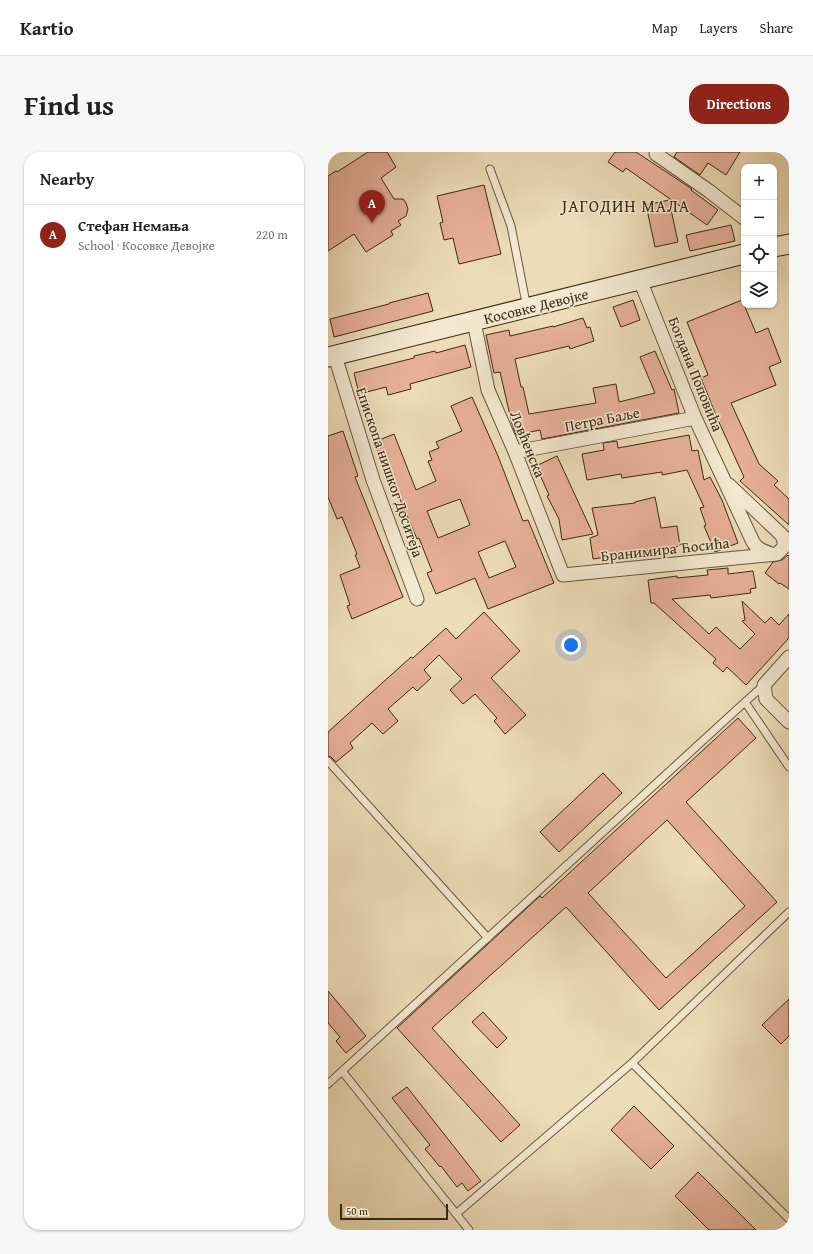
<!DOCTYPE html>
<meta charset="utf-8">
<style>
:root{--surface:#fff;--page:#f6f6f6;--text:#202124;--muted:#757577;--line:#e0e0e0;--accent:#8f2418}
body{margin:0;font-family:"Gentium Book Plus",serif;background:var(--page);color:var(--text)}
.controls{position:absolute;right:12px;top:12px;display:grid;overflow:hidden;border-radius:8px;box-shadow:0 1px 3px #0004}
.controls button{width:36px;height:36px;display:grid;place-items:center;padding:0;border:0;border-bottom:1px solid var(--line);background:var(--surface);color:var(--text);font:20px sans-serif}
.scale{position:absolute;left:12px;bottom:10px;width:108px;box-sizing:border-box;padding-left:4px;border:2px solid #3d2912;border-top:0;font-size:11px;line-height:14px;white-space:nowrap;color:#3d2912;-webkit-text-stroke:3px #f3e8d1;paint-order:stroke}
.you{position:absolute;left:243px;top:493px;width:14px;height:14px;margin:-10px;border:3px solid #fff;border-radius:50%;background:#1a73e8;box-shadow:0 0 0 6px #1a73e833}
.badge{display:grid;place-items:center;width:26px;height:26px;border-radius:50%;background:var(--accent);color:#fff;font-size:13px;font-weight:700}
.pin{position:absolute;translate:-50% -33px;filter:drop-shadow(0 1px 2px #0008)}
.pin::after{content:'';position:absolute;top:21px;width:14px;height:12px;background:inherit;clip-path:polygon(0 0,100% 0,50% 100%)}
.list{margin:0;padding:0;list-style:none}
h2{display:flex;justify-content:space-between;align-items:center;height:52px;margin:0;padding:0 16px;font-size:17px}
h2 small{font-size:13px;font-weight:400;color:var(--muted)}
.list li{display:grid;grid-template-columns:26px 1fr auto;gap:12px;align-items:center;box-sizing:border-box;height:60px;padding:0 16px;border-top:1px solid var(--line)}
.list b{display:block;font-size:15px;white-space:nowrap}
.list p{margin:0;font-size:13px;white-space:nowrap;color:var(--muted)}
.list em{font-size:13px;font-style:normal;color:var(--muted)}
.icon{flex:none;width:22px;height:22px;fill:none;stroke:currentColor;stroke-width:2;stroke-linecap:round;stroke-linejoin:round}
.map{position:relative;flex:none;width:461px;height:1078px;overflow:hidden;border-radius:16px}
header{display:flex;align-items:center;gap:24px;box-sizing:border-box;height:56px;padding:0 20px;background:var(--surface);border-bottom:1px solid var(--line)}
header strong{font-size:19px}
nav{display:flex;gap:22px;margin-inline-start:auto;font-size:14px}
.intro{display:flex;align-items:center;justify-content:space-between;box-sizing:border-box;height:96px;padding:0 24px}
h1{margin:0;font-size:28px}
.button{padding:10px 18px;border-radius:16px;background:var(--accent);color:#fff;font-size:14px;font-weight:700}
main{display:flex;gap:24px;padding:0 24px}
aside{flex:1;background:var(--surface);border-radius:16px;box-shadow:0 1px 3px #0004}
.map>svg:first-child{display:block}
.building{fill:#e7b099;stroke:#3d2912;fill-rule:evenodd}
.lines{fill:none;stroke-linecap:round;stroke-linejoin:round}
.lane-casing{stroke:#69563c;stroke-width:9}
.street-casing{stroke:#69563c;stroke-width:15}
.secondary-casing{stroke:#3d2912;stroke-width:21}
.lane{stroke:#f3e8d1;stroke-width:7}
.street{stroke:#f3e8d1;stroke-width:13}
.secondary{stroke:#f3e8d1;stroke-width:19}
.labels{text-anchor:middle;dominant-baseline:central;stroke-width:3;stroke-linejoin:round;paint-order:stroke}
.street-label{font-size:15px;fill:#3d2912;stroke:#f3e8d1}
.quarter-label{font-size:17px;letter-spacing:1px;fill:#3d2912;stroke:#f3e8d1}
</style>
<header>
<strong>Kartio</strong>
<nav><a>Map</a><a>Layers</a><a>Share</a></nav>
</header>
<div class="intro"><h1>Find us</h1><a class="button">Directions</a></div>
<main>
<aside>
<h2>Nearby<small></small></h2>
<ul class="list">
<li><span class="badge">A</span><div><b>Стефан Немања</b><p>School · Косовке Девојке</p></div><em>220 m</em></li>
</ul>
</aside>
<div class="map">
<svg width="461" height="1078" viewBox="0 0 461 1078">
<rect width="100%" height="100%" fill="#eddcb8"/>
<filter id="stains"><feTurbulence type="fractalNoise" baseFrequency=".005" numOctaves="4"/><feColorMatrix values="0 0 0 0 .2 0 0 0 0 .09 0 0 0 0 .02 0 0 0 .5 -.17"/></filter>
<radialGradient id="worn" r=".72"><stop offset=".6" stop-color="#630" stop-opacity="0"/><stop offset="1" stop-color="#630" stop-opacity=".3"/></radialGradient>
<path class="building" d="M40,0h19l9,15 -15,11 13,21h9l3,4 2,6 -2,7 -8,5 3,4 -10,6 2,4 -27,17 -12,-18 -26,17v-75l8,-5 1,1z
M287,0h21l56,37 -1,1 27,20 -11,15 -81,-57 -3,4 -15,-10z
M349,0h63l-14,23 -18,-12 -8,12 -26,-18z
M156,33l17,69 -42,10 -6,-26 -9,2 -4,-17 3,-1 -6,-26z
M341,48l9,42 -23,5 -9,-42z
M403,73l4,16 -45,10 -4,-16z
M100,141l5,18 -99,26 -4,-18 59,-15v-1z
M305,148l7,20 -19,7 -8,-20z
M414,148l14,33 12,-5 13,34 -12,5 7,18 -45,18 28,61 19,17 -4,4 15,14v26l-49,-44 4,-4 -27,-59 -16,-40 7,-3 -21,-53z
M255,166l4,10 3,-1 4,14 -24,8 -1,-3 -54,13 6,28h2l6,27 67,-11 -3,-15 23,-4 3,18 36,-9 -15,-36 15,-6 17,39 2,-1 5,24 -137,26 -2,-9 -24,5 -4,-11 -12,-52 -6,1 -8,-38 23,-5 1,6 43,-10v1z
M137,193l6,22 -61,17 1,5 -23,6 -2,-8 -27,7 -5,-21 60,-15v-2l21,-5 1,2z
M144,245l26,59 25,65 5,-1 26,63 -66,26 -13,-31 -39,16 -9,-21 5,-2 -13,-33 -2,1 -24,-56 -2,1 -17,-42 20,-8 22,56 20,-9 -8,-20 4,-1 -3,-8 10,-4 -3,-6 26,-11 -11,-25zM132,347l10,26 -32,13 -11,-27zM177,389l11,26 -27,11 -11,-26z
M15,279l15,45 -3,1 48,120 -51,22 -5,-13 3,-1 -10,-30 20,-8 -5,-12 2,-1 -15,-37 -5,2 -9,-22v-61z
M361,283l3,16 6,-1 6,30 6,-3 12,23 16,43 -23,9 -11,-26 2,-1 -6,-17 4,-1 -17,-37 -25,5v-3l-40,6 -1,-4 -34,6 -5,-26 22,-4 -1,-7 14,-2 1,7z
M229,304l36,78 -31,6 -3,-21 -12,-23 2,-1 -13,-29z
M327,345l6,31 16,-2 3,20 -87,13 -3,-21 8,-3 -6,-27 43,-5v-1z
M460,403l1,1v33l-9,-6 -1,1 -14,-11 8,-11 9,-2z
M400,416v6l25,-3 3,17 -6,1 1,4 -40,5 -1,-3 -38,4 37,35 7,-7 24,22 15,-15 -13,-13 3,-1 -3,-19 23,22 6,-6 8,8 10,-11v24l-43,47 -19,-18 -4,5 -10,-9 3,-4 -62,-56h-3l-3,-23 29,-4v2l31,-3 -1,-5z
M156,460l36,39 -29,27 35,37 -21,19 -11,-13 3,-3 -22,-24 -12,10 -13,-14 12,-11 -23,-24 -15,15 7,8 -14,13 -4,-4 -25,22 10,12 -15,13 -11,-11 -22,20 3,5 -17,14 -5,-5 -3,-1v-24l83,-75 2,1 33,-30 10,11z
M410,566l18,20 -70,64 91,100 -118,108 -93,-103 -134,121 88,97 -19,17 -104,-114 143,-132 2,2zM339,668l78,86 -79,72 -78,-85z
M275,621l19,20 -63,59 -19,-20z
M0,839l38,45 -20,17 -10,-12 4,-4 -12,-14z
M461,847v37l-8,8 -19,-19z
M155,860l24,26 -10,10 -25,-26z
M79,935l74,94 -13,10 -6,-8 -5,4 -16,-21 -1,1 -15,-18 5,-4 -38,-47z
M306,954l40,40 -23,23 -40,-39z
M370,1020l58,58h-47l-34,-34z"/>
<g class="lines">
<g class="lane-casing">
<path id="lane" d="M162,17l21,57 16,82
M417,550l19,-17
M0,609l160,177
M461,760l-157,151 157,156
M14,919l127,159
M0,932l417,-382 44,65
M128,1062l176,-151"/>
</g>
<g class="street-casing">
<path id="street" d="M328,2l53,37 35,27
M312,128l55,138 58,124c4,7 10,9 18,12
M146,170l14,68 27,62 48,123 214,-21 7,-7v-7l-3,-6
M7,204l38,124 44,119
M187,300l180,-34
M401,333l59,56
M461,505l-25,28 2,14 23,23"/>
</g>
<g class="secondary-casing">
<path id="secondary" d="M446,95l15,-3
M0,205l416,-103"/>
</g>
<use href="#lane" class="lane"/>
<use href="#street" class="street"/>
<use href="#secondary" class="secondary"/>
</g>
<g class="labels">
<g class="street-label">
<text transform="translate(208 154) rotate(-14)">Косовке Девојке</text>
<text transform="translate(368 222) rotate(68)">Богдана Поповића</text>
<text transform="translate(274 267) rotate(-11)">Петра Баље</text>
<text transform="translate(200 292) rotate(68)">Ловћенска</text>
<text transform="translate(62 320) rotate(71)">Епископа нишког Доситеја</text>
<text transform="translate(337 397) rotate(-6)">Бранимира Ћосића</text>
</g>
<g class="quarter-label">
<text x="298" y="53">ЈАГОДИН МАЛА</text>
</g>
</g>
<rect width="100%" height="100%" filter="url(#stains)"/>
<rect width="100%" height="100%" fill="url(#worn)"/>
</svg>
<div class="controls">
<button>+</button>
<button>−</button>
<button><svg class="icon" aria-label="locate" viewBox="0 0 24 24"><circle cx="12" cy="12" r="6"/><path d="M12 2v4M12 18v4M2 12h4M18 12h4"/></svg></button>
<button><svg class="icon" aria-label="layers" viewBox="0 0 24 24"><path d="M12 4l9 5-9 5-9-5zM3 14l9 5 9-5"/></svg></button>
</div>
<div class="scale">50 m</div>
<div class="you"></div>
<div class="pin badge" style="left:44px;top:71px">A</div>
</div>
</main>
